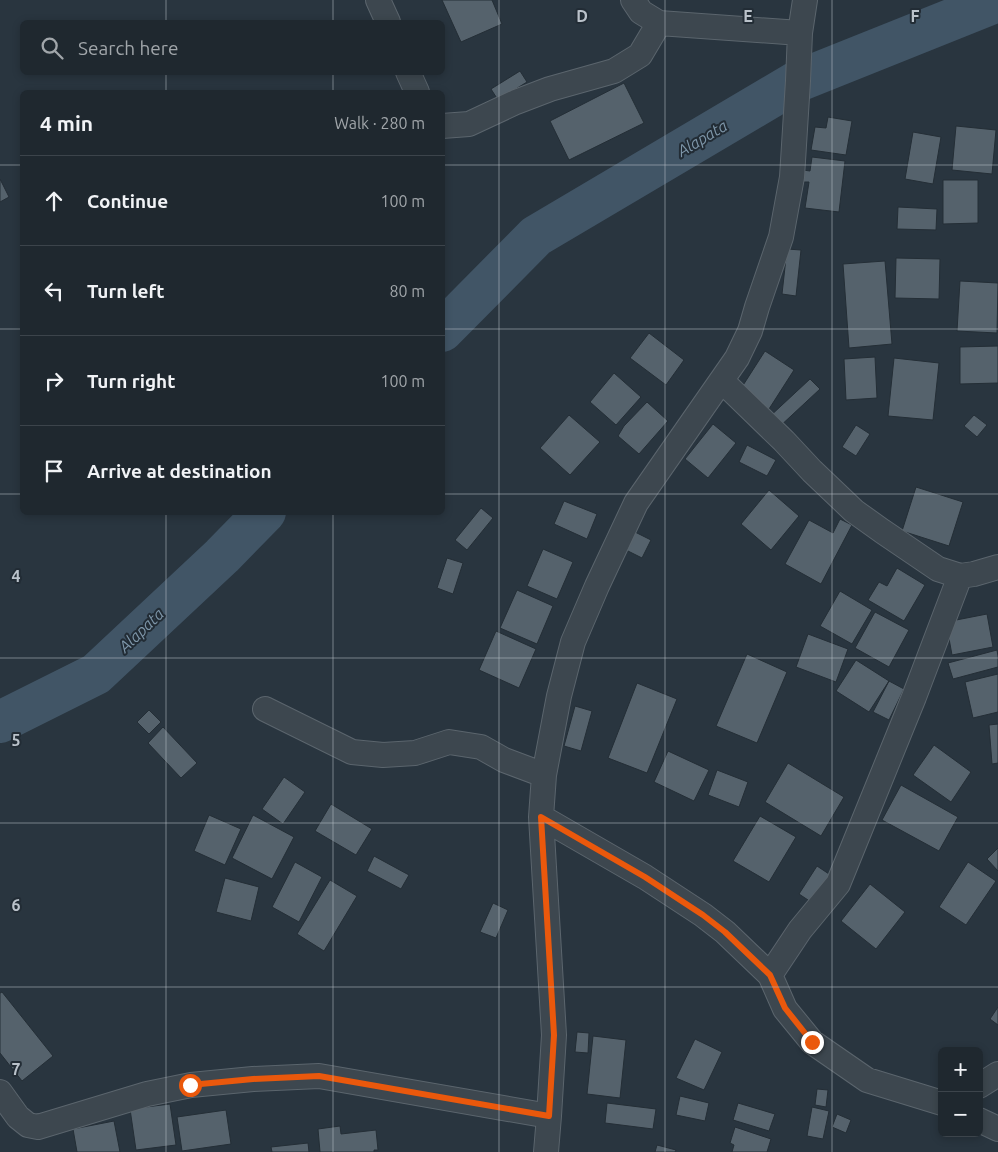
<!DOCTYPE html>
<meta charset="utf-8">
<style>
:root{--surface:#1f282f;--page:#273037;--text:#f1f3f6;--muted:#a1a6aa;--line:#3c444b}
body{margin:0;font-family:Ubuntu,sans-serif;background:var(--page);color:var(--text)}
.controls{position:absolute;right:15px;bottom:15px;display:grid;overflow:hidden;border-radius:8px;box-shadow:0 2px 8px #0003}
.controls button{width:45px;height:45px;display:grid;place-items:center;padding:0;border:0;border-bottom:1px solid var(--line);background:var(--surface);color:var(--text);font:25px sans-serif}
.stop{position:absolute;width:15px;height:15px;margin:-11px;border:4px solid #ea580c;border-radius:50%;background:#fff}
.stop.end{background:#ea580c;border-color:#fff;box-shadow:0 1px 5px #0008}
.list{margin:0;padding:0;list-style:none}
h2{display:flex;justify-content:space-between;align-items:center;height:65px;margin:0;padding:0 20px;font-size:21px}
h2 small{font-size:16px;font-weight:400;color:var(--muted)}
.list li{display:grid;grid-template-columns:32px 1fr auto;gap:15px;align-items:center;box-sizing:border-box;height:90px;padding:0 20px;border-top:1px solid var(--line)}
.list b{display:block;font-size:19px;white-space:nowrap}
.list em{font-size:16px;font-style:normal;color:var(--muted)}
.icon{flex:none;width:28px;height:28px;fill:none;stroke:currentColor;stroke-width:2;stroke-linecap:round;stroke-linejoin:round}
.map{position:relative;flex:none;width:998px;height:1152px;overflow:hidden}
.search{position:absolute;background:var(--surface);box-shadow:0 2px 8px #0003;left:20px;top:20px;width:425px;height:55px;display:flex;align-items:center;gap:12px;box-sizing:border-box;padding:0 18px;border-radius:8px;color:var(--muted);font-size:19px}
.panel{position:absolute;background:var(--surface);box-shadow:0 2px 8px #0003;left:20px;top:90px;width:425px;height:425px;border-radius:8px}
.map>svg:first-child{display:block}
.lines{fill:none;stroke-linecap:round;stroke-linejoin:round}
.river{stroke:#415566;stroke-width:42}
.building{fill:#55626c;stroke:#242e36}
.minor-casing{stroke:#5b656d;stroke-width:26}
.minor{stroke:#3d474f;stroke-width:24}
.route{stroke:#ea580c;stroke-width:6}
.grid{fill:none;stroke:#bac2ca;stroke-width:1;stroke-opacity:0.55}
.labels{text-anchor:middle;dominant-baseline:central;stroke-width:4;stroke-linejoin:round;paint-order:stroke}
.water-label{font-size:16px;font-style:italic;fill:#7e96a9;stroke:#222c35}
.grid-label{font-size:16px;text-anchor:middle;font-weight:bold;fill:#bac2ca;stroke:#222c35;stroke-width:4;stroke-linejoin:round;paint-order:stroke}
</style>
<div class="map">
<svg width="998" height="1152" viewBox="0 0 998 1152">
<rect width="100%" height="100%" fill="#29353f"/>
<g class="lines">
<path class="river" d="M442,331l94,-95 262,-155 200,-80
M0,722l96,-48 126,-118 43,-44"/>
</g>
<path class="building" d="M442,0h50l10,24 -41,18z
M520,71l7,11 -29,18 -7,-11z
M624,83l20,40 -75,37 -19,-39z
M828,117l24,4 -6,34 -35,-5 4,-23 11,1z
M956,126l40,4 -4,44 -40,-4z
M913,132l28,5 -8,47 -28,-5z
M812,157l33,4 -6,51 -34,-4 4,-26h-7l1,-12 7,1z
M0,179l9,18 -9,5z
M943,180h35v43l-35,1z
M898,207l39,2 -1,21 -39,-1z
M787,249l14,1 -5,46 -14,-2z
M896,258l44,1 -1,40 -44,-1z
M885,261l7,83 -43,4 -6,-84z
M960,281l38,2 -1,50 -40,-2z
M649,333l35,27 -18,25 -36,-27z
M998,346v37l-38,1v-37z
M765,351l29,19 -25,39 -29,-19z
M875,357l2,41 -31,2 -2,-41z
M894,358l45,5 -6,57 -45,-4z
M614,373l27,24 -25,28 -26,-23z
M810,379l10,10 -43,40 -10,-10z
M647,402l21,19 -29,33 -21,-18 6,-10z
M569,415l31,27 -30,33 -30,-27z
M974,415l13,10 -10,12 -13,-11z
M713,424l23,19 -28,35 -23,-19z
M856,425l14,9 -14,22 -14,-9z
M747,445l29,15 -9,16 -28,-14z
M916,487l47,15 -14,44 -47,-15z
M769,490l30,26 -28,34 -30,-26z
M564,501l33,13 -10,25 -33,-15z
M481,508l12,10 -26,32 -12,-10z
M840,519l12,6 -31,59 -36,-20 24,-44 24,13z
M635,532l16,8 -9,18 -16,-8z
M543,549l30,13 -16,37 -30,-13z
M447,558l16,5 -10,31 -16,-6z
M897,568l28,17 -21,36 -36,-21 11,-18 8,4z
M517,590l36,16 -16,38 -37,-16z
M840,591l32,19 -20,34 -32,-18z
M875,612l34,18 -20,37 -34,-19z
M987,614l6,33 -41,8 -6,-33z
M496,631l40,18 -17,39 -40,-18z
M808,634l40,15 -12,33 -40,-15z
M997,650l1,6v11l-45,12 -5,-16z
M747,654l40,18 -30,71 -41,-17z
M856,660l33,21 -20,31 -33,-21z
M998,674v38l-25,6 -8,-36z
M889,681l15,8 -15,31 -16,-8z
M637,683l40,16 -30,74 -39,-15z
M575,706l17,5 -11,40 -17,-5z
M149,710l12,12 -12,12 -12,-12z
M998,724v39l-6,1 -3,-39z
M163,727l34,36 -16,15 -33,-35z
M934,745l37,27 -20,30 -38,-27z
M668,751l41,19 -15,31 -40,-19z
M788,763l56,34 -23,39 -56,-34z
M717,770l31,12 -9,25 -31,-12z
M284,777l21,15 -22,32 -21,-15z
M901,785l57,32 -19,34 -57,-31z
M331,804l41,25 -16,26 -41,-24z
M209,815l32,14 -16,36 -31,-14z
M253,815l41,22 -22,42 -40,-21z
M760,816l36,21 -27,45 -36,-21z
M998,848v23l-11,-12z
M374,856l35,19 -8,14 -34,-18z
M295,862l27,15 -23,45 -27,-15z
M968,862l28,19 -30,44 -27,-18z
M817,866l15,10 -18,28 -15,-10z
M225,878l34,9 -8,34 -35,-9z
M330,880l27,16 -33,55 -27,-17z
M870,884l35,28 -29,37 -35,-28z
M493,903l15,7 -12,28 -16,-6z
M2,992l51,64 -31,25 -22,-28v-60z
M998,1007v18l-8,-6z
M577,1032l12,1 -1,20 -13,-1z
M593,1036l33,4 -6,58 -33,-4z
M695,1039l27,13 -18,38 -28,-12z
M817,1089l11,1 -2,17 -11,-2z
M680,1096l29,7 -4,18 -29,-6z
M607,1103l49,6 -3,20 -48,-6z
M738,1103l37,11 -6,17 -36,-11z
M170,1104l6,41 -40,5 -6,-41z
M812,1107l17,4 -6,28 -16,-3z
M226,1110l5,34 -49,7 -5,-34z
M837,1114l14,6 -5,13 -14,-6z
M114,1121l6,31h-43l-4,-23z
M340,1126l1,8 35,-4 2,20h-4v2h-54l-2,-23z
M735,1127l36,12 -4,13h-35l2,-7 -4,-2z
M308,1143l1,9h-37l-1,-5z
M657,1145l19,5 -1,2h-20z"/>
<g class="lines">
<g class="minor-casing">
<path id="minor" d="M378,0l10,22
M633,0l8,12 18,11 141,10
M408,72l9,20
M442,126l27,-2 47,-22 34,-13 64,-18 26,-16 19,-32
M722,381l62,60 28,30 42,40 28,20 56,38 22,7 14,-2 24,-7
M265,709l87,43 31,3 32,-2 34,-11 32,5 23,13 40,15
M541,817l104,60 58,38 22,17 45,43 15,34 27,33 55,38 75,23
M770,975l30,-45 38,-46 76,-187 46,-121
M979,1086l19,-12
M0,1092l18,25 10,8 10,2 109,-33 44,-9 62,-6 66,-3 230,40
M979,1120l19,9
M546,1152l3,-36 5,-81 -13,-218 3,-42 15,-79 14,-54 24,-56 39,-83 101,-145 13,-27 7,-24 24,-70 11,-60 6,-96 2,-48 5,-33"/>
</g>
<use href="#minor" class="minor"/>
</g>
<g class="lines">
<path class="route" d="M190,1085l63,-6 66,-3 230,40 5,-81 -13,-218 104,60 58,38 22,17 45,43 15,33 27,34"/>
</g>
<path class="grid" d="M166,0v22M333,0v22M499,0v1152M665,0v1152M832,0v1152M166,72v20M333,72v20M0,165h22M442,165h556M0,329h22M442,329h556M0,494h22M442,494h556M166,512v640M333,512v640M0,658h998M0,823h998M0,987h998"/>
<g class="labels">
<g class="water-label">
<text transform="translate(702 138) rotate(-31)">Alapata</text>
<text transform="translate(141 630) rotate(-44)">Alapata</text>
</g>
</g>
<g class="grid-label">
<text x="582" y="22">D</text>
<text x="748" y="22">E</text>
<text x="915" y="22">F</text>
<text x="16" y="582">4</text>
<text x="16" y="746">5</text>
<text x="16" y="911">6</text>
<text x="16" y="1075">7</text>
</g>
</svg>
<div class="controls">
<button>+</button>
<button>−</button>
</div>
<div class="stop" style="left:190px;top:1085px"></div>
<div class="stop end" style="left:812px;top:1042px"></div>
<div class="search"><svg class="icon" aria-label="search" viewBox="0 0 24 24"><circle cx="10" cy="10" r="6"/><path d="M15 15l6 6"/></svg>Search here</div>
<section class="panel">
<h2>4 min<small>Walk · 280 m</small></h2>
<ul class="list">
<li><svg class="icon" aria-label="ahead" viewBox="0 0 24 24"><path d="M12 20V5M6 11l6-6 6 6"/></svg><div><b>Continue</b></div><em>100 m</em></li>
<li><svg class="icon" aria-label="left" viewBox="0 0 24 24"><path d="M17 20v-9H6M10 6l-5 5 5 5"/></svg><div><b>Turn left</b></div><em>80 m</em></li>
<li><svg class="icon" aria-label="right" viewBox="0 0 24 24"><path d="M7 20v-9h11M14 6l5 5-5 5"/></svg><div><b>Turn right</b></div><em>100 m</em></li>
<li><svg class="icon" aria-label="arrive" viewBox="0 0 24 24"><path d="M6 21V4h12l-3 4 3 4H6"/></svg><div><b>Arrive at destination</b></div></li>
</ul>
</section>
</div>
